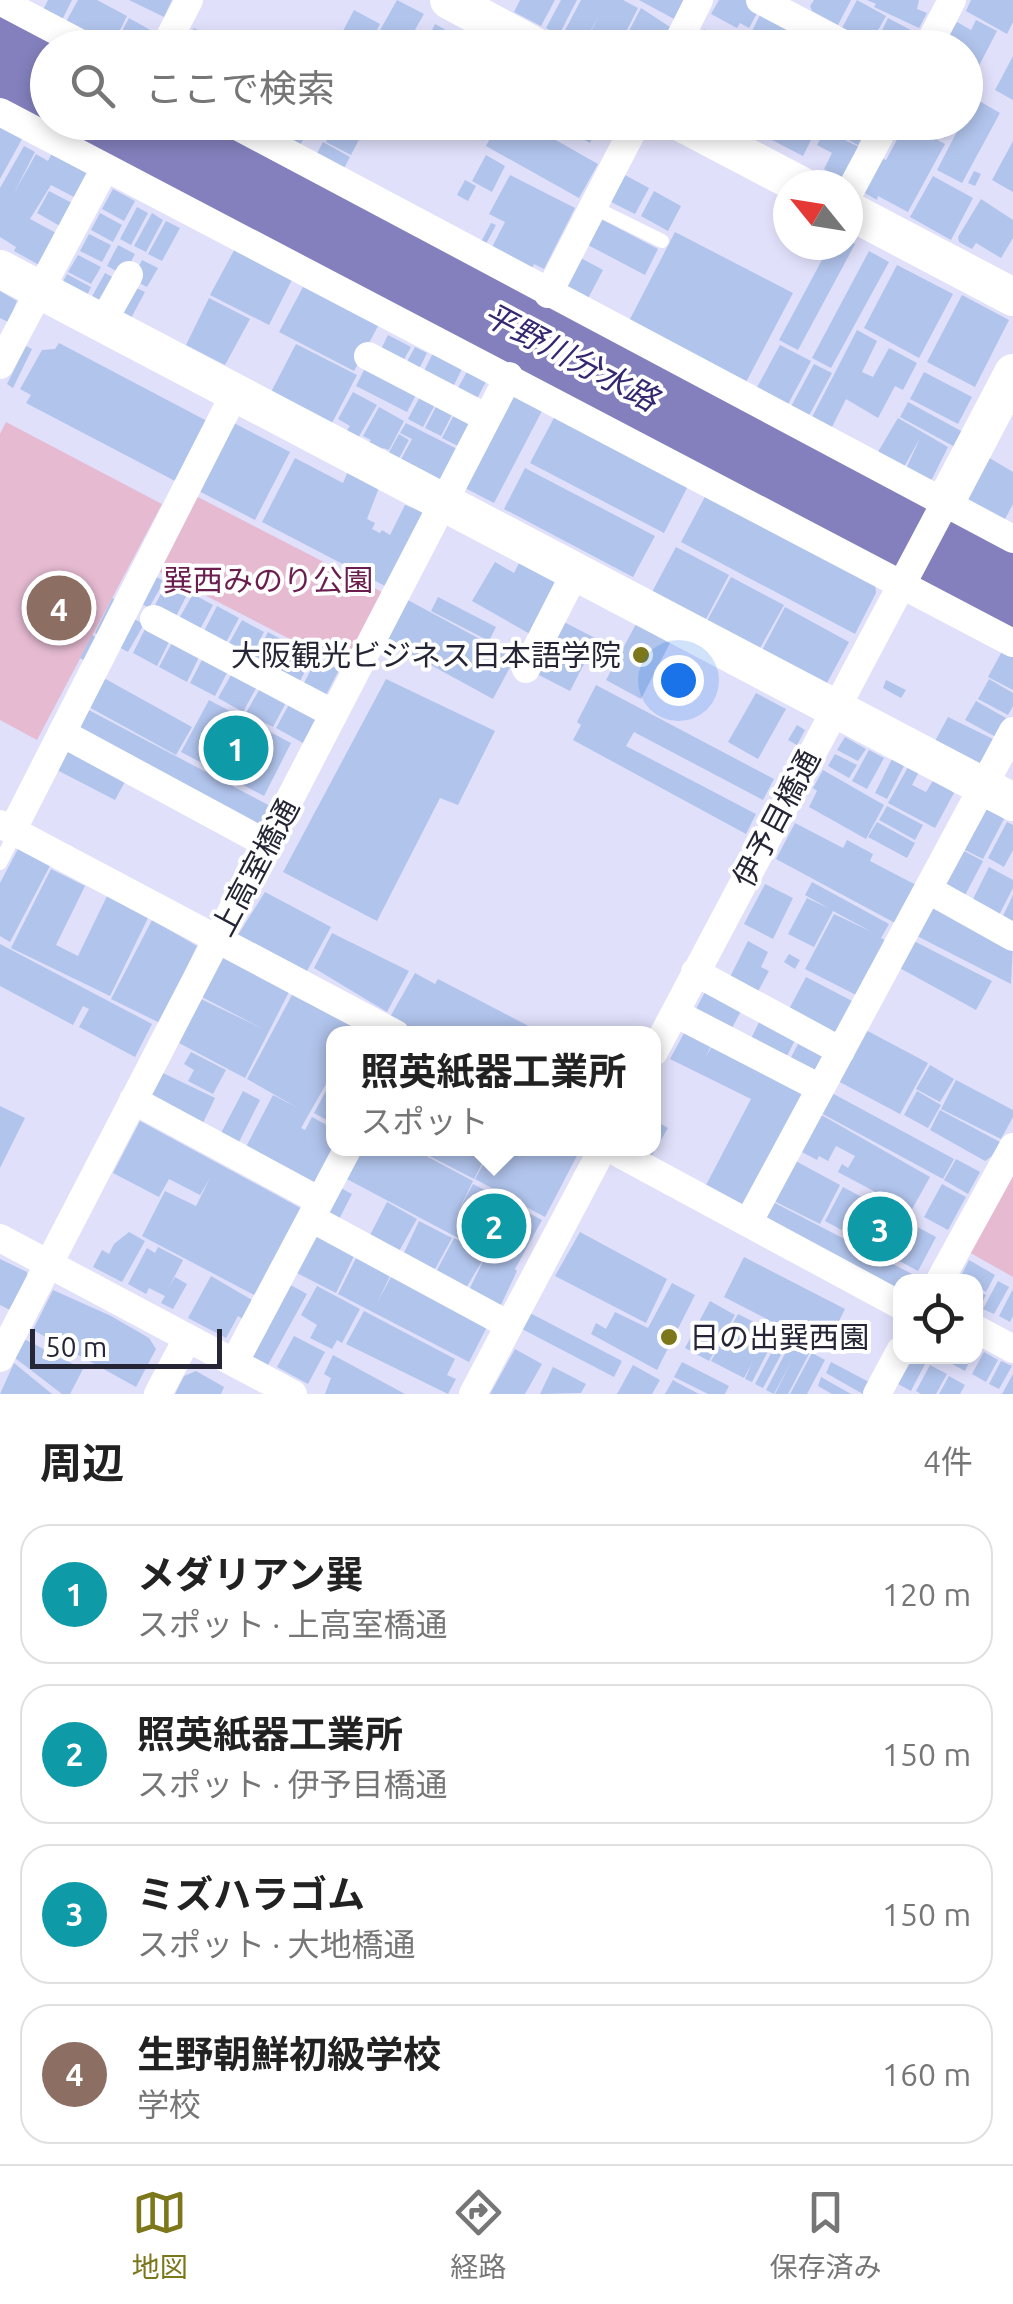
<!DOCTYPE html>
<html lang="ja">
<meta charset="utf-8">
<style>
:root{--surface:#fff;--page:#f6f6f6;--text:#222;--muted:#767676;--line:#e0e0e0;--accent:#7c771b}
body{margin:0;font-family:Ubuntu,"Noto Sans JP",sans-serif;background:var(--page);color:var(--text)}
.controls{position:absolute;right:30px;bottom:30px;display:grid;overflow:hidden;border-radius:20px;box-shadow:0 5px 15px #0003}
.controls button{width:90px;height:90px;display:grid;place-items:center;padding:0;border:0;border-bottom:2px solid var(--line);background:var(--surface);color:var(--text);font:50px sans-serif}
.compass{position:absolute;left:773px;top:170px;width:90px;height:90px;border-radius:50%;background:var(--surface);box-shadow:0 5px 15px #0003;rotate:300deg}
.scale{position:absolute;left:30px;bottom:25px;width:192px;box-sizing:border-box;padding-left:10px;border:5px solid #252535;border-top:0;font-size:28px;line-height:35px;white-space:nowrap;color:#252535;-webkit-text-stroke:8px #fff;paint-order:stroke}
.you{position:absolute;left:678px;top:680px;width:35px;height:35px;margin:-25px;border:8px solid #fff;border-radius:50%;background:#1a73e8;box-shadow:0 0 0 15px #1a73e833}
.badge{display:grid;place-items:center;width:65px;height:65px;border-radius:50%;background:var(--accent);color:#fff;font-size:32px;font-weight:700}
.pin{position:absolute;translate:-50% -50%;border:5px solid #fff;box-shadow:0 2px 10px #0006}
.popup{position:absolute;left:326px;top:1026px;width:335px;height:130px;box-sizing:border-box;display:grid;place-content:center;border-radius:20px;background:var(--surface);filter:drop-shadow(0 2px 8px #0005);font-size:32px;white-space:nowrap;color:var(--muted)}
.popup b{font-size:38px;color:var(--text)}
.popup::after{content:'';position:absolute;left:50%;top:100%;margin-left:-20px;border:20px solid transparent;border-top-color:var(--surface)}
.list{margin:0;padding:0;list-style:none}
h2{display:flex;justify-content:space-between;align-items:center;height:130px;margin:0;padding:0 40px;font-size:42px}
h2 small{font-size:32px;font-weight:400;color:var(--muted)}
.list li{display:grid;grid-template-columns:65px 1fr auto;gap:30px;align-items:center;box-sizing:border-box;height:140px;margin:0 20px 20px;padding:0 20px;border:2px solid var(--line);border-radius:30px}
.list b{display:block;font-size:38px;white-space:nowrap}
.list p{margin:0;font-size:32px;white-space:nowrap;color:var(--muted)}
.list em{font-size:32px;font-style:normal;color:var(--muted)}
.icon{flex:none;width:55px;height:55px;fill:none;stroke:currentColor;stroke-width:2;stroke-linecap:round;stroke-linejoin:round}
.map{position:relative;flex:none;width:1013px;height:1394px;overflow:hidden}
.search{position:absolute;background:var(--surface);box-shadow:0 5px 15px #0003;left:30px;right:30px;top:30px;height:110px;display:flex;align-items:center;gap:25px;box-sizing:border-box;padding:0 35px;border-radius:55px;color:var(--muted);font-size:38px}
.sheet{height:770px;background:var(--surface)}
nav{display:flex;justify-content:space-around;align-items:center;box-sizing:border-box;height:140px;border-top:2px solid var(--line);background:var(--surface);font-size:28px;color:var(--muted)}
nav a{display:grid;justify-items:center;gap:5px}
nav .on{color:var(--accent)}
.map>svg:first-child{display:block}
.green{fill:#e6bbd2}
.water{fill:#8380bd}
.building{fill:#b1c4ec}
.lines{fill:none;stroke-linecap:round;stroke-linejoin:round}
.lane{stroke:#fff;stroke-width:14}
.street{stroke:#fff;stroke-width:28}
.secondary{stroke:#fff;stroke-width:38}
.poi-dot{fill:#7c771b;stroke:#fff;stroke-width:4}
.labels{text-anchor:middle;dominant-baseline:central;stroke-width:8;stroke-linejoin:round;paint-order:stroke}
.park-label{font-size:30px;fill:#6a1e4e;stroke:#fff}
.poi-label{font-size:30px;fill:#252535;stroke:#fff;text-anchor:end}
.street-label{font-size:30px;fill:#252535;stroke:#fff}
.water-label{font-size:32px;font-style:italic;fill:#352872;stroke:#fff}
</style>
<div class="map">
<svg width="1013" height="1394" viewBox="0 0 1013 1394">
<rect width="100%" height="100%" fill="#e0e0fb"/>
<path class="green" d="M6,422l156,82 -125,236 -37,-20v-286z
M192,494l190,98 -38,75 -190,-98z
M1013,1168v109l-46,-26z"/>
<path class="water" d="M0,17l58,30 -10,1v74l153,1 812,427v81l-1013,-533z"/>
<path class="building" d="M48,0h24l-15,30 -16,-16z
M78,0h19l30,16 -16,32h-15l-34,-19z
M129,0h43l-8,17z
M397,0l27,14 -19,33 -26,-15z
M520,0h35l-14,26 -27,-14z
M561,0h16l-18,35 -13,-7z
M581,0h42l15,8 -20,40 -34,-2 14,-29 -15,28 -20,-11z
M639,0h45l-10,19z
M719,0h34l9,4 -13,24 -9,-5 -3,5 -26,-14z
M814,0h37l-13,25 -26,-14 -2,-5z
M857,0l29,16 -14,25 -30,-13z
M867,0h52l-2,9 10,4 -8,15 -45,-21 2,-3z
M971,0h42v22l-6,12 -41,-23z
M641,8l29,19 -10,21h-40z
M763,9l33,18 -10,21h-8l-27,-15z
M354,10l26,14 -12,24h-34z
M129,18l23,13 -8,17h-31z
M888,18l36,19 -6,11 -39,-2 -2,-5z
M976,20l21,11 -30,58 6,3 -7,15v-59l-19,-8 10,-18 14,8z
M435,24l27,15 -4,9h-35z
M194,28l37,20h-47z
M798,28l15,9 -5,11h-20z
M704,29l18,9 -5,10 -22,-3z
M1013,56v44l-18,-10z
M974,98l26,15 -38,70 -25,-13 25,-48h4v-7z
M291,122h26l-3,6 -3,-2 -15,26 -16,-9z
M336,122h32l-17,33 -25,-13z
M499,122h25l74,42 -19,34 -93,-52z
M549,122h51l-10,21z
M735,122h38l-8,16z
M779,122h41l-17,34 -33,-17z
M834,122h36l-12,23 -28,-15z
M916,122h37l-8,16z
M906,123l39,21 -37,68 -30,-16 -1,4 -14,-8 18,-34 5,2z
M0,127l22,12 -22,40z
M825,130l38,19 -16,32 -23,-12 8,-16 -15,-8z
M1013,141v51l-21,-12z
M323,142l27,15 -9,17 -27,-15z
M24,146l11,6 -21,41 22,-39 12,7 4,-8 35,20 -13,24 -23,-12 -21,34 28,15 -17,32 -27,-15 2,-4 -16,-10v-49z
M486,155l19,11 -13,26 -20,-11z
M974,171l7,3 -6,12 -7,-3z
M510,175l65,33 -31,61 -10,-5 -5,10 -40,-21 16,-31 -16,-8z
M625,175l24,13 -14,26 -24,-12z
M933,176l40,22 -22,42 -41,-23z
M465,180l11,6 -8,15 -11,-6z
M113,189l22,12 -11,20 -22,-12z
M49,191l23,12 -12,23 -23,-13z
M654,191l27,15 -13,25 -27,-15z
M981,199l32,21v18l-12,20 -25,-15 -4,6 -13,-7 -1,-5z
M137,207l11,6 -17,32 -11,-6z
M100,213l22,12 -9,17 -22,-12z
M152,213l11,7 -17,32 -12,-6z
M601,219l57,30 -13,26 -57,-30z
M166,221l14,7 -18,33 -14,-7z
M491,223l5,2 -10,19 -5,-2z
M675,232l118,61 -48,91 -117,-61z
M89,234l22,11 -9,17 -22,-11z
M848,240l7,4 -57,106 -19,-10 51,-95h18z
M238,243l57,31 -26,51 -59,-30z
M118,245l17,9 -11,21 -17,-9z
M869,251l20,11 -58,106 -19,-10z
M78,255l23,12 -10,17 -23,-12z
M579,257l24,13 -18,34 -25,-13z
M142,260l16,8 -11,19 -15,-8z
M897,265l56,29 -34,64 -55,-30z
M105,273l13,7 -15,27 -13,-7z
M67,274l24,13 -6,13 -25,-13z
M130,285l15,7 -15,28 -15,-8z
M303,287l75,39 -24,45 -75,-39z
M0,291l17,10 -9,21 -8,-4z
M962,295l47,25 -34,67 -48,-25z
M209,298l41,21 -25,46 -39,-20z
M857,330l20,11 -15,31 11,5 16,-29 28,15 -14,27 -8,-4 -17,32 -32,-19 -17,34 -20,-10z
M388,335l23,12 -10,18 -22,-12z
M59,343l148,78 -32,60 -149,-78 5,-8 -11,-6 22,-39 13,-1z
M296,344l61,31 -25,48 -61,-31z
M780,345l31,16 -26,49 -31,-17z
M26,346l6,3 -19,39 -6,-4z
M415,347l12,6 -10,20 -13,-6z
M434,351l29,16 -11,22 -29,-16z
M814,364l18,9 -26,48 -18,-9z
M366,366l51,27 -10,19 -51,-26z
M469,368l19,10 -15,28 -19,-11z
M924,372l48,25 -14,27 -48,-25z
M423,391l15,8 -15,28 -15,-8z
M353,392l24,13 -20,35 -12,-7 5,-7 -12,-7z
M512,393l31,16 -49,94 -31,-16z
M440,399l16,8 -15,29 -16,-8z
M908,402l55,30 -8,15 -55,-30z
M379,407l25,14 -15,29 -6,-2 -2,5 -14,-7 4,-6 -8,-4z
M457,409l19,10 -16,28 -18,-9z
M556,414l133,70 -25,49 -134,-70z
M898,418l50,29 -17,34 -25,-12 14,-31 -16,29 -29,-10z
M230,421l60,31 -35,68 -60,-31z
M406,423l53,27 -13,27 -8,3 -39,-17 13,-24 -12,-6z
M399,434l10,6 -12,22 -10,-6z
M986,456l27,16v32l-9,17 -41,-23z
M295,458l48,25 6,-14 31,16 -13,34 8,4 -3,6 8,4 2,-3 8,5 15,-30 18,7 -38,74 -123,-64z
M525,468l130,68 -22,41 -129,-68z
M707,493l168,88 1,12 -21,41 -174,-92z
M676,547l53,28 -24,46 -53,-29z
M521,559l39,21 -30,54 -58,-33 23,-39 19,11z
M149,573l15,8 -15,27 -14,-8z
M731,577l53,28 -25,45 -52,-29z
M167,582l21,11 -14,27 -21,-11z
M193,594l20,11 -15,28 -21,-11z
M438,597l58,30 -7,14 -58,-30z
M112,598l8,4 -17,35 -8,-4z
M406,599l109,59 -22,41 -108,-59z
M217,606l22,12 -15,28 -22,-11z
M785,607l64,35 -22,41 -66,-31z
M128,616l16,8 -16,28 -15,-8z
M242,620l22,12 -14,27 -23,-12z
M560,620l37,19 -27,52 -37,-19z
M636,624l34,19 -29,56 -35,-19z
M147,625l24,13 -14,28 -24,-13z
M268,632l20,11 -14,27 -20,-11z
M92,635l9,5 -11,23 -10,-5z
M174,639l27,14 -14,29 -28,-15z
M293,645l20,11 -14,27 -21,-11z
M1005,646l8,4v40l-25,-13z
M205,654l25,13 -15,29 -25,-13z
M317,658l22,12 -14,27 -22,-12z
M235,668l25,13 -17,31 -25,-14z
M102,677l90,50 -16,28 -89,-49z
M386,679l109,52 -37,74 -18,-7 -63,123 -94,-49z
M989,679l24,14v13l-5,9 -30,-16z
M886,680l20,10 -5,8 -18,-10z
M263,683l26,14 -16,30 -27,-14z
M596,685l178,94 -11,21 -129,-68 -8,14 130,68 -10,20 -173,-94 8,-15 -4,-3z
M756,693l30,16 -28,50 -30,-17z
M292,699l27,14 -16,30 -27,-15z
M209,700l82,43 -27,53 -83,-44z
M976,701l30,17 -10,19 -31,-17z
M85,708l187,99 -13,24 -186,-99z
M948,717l49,24 -14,24 -48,-24z
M797,725l8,5 -8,15 -9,-5z
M845,737l21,12 -8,12 -21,-11z
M69,747l58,31 -12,22 -58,-30z
M869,750l15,8 -17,31 -15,-8z
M835,754l22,11 -8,13 -21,-12z
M892,759l12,7 -17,33 -12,-6z
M908,767l11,5 -7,13 14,7 8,-13 20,14 -19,35 -47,-25z
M823,770l61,35 -18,34 -57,-32 8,-16 -4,-3z
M887,806l36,19 -8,15 -36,-20z
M980,807l25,10 -22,42 -24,-12z
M877,822l38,21 -8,15 -39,-21z
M1007,822l6,3v25l-9,17 -16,-9z
M795,823l48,25 4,-8 26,14 -3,7 46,24 -21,38 -119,-64z
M19,847l32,17 -41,78 -10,-6v-53z
M962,850l21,11 -20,38 -20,-14z
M989,867l24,13v8l-15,29 -27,-14z
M51,869l34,17 -29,59 22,11 29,-60 41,22 -38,78 -99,-48z
M812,882l77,42 -8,14 6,3 -29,55 -53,-27 29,-55 38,18 -39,-21 -19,36 -26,-13 19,-36 23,11 -25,-14z
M765,884l28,14 -20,41 -29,-15z
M265,892l66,35 -24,44 -69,-36z
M1013,895v32l-12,-7z
M930,907l83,38 -2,39 -96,-49z
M152,920l45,26 -37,77 -49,-24z
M332,933l77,38 -22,41 -73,-44z
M910,939l82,42 -16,29 -78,-43z
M748,941l20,11 -7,15 8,4 -13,24 -28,-14z
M0,944l152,80 -17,33 -56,-30 10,-18 -6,-3 -10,19 -73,-39z
M789,954l11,6 -5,9 -11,-7z
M223,957l66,35 -44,86 -66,-35 22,-44 62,30 -61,-32z
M415,973l20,11 3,-5 106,55h-125l-29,-17z
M806,977l50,26 -17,34 -51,-26z
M705,992l36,19 -9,17 -36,-19z
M292,995l65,33 -3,6h-20v36l-33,58 4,2 7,-13 22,12v19l-14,39 -74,-40 27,-52 25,13 -51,-29z
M761,1018l36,18 -13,26 -35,-19z
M689,1024l26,14 -10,20 12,-20 89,52 -61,114 -4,1 -36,-18 46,-88 -81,-40z
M862,1028l66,35 -28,51 -66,-35z
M798,1044l31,16 -9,19 -32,-16z
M191,1052l35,18 -13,24 -25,-13 6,-11 -10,-6z
M930,1065l24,14 -14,23 -24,-13z
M163,1073l52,25 -13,27 -52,-27z
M334,1076v48l-20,-11z
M956,1080l57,30v7l-12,22 -60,-30z
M243,1091l17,9 -22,44 -18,-9z
M917,1091l24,14 -13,23 -24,-13z
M830,1092l124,67 -11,20 -124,-67z
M0,1106l25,12 -25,50z
M940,1110l60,32 -8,14 -7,5 -55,-31z
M818,1113l112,64 -19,34 -73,-39 4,-8 6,4 7,-12 -19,-10 -8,15 -9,-5 -2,4 -19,-10z
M654,1120l14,8 -17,29 -16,-9h19z
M140,1121l164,89 -46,87 -116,-61 23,-45 31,15 14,-28 -10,17 -31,-16 -10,18 -46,-24z
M356,1148h55l62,33 -15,31 15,-28 69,36 -27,49 2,2 -17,36 -31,-17 18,-37 -21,35 -30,-16 18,-34 27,12 -140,-74z
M414,1148h76l-16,31z
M492,1148h89l-36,69 -70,-38z
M792,1159l48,26 -20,39 -50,-25z
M956,1159l24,13 -12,22 -24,-14z
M942,1184l24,13 -18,33 -24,-13z
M335,1185l17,9 -15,29 -17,-9z
M843,1187l93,50 -18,34 -93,-50z
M769,1200l153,79 -2,3h-20v12l-140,-75z
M387,1202l30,17 -19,34 -29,-16z
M419,1221l33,17 -18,33 -31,-16z
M129,1232l16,9 -23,41 -29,-15 9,-17 7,4 5,-10z
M311,1232l44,22 -19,39 -45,-23z
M580,1232l87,47 -21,44 -91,-47z
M158,1247l25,13 -15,29 7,-12 12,7 -14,25 -12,-6 4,-7 -16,-8 -3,6 -18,-10 19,-36 8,5z
M357,1256l34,18 -14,29 15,-28 96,50 -19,37 -131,-68z
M744,1257l101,52 -20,40 -101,-52z
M0,1259l27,13v8l-15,31 -12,-6z
M969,1260l26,15 -9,17 -10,-6v-4l-16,-4z
M211,1276l48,28 -10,19 -11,-7 -12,22 -38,-20z
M283,1281l24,13 -39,71 -24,-12z
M998,1281l11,6 -15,27 -11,-5z
M672,1283l23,12 -38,75 -66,-36 5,-11 10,6 9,-17 33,16z
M317,1286l43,23 -18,34 -5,-3 -5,9 -22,-11 7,-13 -16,-10z
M1013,1289v27l-3,6 -11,-6z
M53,1290l58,26 38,22 7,11 -20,38 -103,-57z
M976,1290l10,5 -8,15 -2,-1z
M710,1301l25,14 -26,46 -24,-13z
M364,1311l91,48 -8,16 9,4 -8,15 -102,-50z
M530,1313l92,48 -8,16 -92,-48z
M738,1314l39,20 -25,48 -7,-3 7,-16 -8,15 -33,-17z
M294,1336l31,16 -17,32 -31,-17z
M780,1336l9,4 -26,48 -8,-4z
M24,1339l59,30 -13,25h-8l-47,-36z
M791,1342l19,10 -22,42h-13l17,-34 -18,34 -8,-4z
M515,1349l27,15 -17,30h-35z
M984,1352l14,8 -12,22 -14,-8z
M812,1353l13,7 -18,34h-17z
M333,1355l72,39h-80l6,-16 -7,-4z
M914,1356l12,6 -15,29 -13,-7z
M956,1356h16l-7,15 -13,-7z
M1001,1361l11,5 -13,23 -10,-5z
M682,1362l47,24 -4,8h-17l-34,-17z
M831,1362l38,20 -6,12 -37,-21z
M14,1363l38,31h-52z
M633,1365l27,15 -8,14h-35z
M930,1365l17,9 -11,20h-15l-5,-3z
M553,1367l33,17 -5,9 -41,1z
M196,1371l28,16 -3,7h-46l9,-18z
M1013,1374v20h-11z
M949,1376l16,9 -5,9h-21z
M821,1377l30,17h-19l-14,-8z
M673,1380l5,3 21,11h-34z"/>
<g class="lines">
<path class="lane" d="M593,207l69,34
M0,863l16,-31"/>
<path class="street" d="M760,0l91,48
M0,1l89,47
M164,48l25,-48
M675,48l24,-48
M927,48l25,-48
M0,112l1013,531
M230,122l783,417
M848,195l39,-73
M548,294l89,-172
M102,323l27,-48
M368,356l119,62
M0,365l105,-197
M154,619l180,95
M526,669l50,-98
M62,733l205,111
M0,824l396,210
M12,831l224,-440
M929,890l84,47
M695,972l146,79
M675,1013l145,75
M654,1052l291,-549
M133,1100l187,101
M609,1148l291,157
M311,1218l198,107
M748,1223l265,-492
M0,1238l293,156
M939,1282l74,-135
M976,1329l37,20
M0,1358l509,-982
M234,1363l114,-215
M158,1394l29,-55
M473,1394l130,-246
M877,1394l23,-43"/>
<path class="secondary" d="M449,0l89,48
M680,122l120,63
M848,210l165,87
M0,269l1013,533
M945,503l68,-130"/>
</g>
<g class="poi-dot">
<circle cx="641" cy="655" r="10"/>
<circle cx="669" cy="1337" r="10"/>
</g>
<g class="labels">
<g class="park-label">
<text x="268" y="580">巽西みのり公園</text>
</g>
<g class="poi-label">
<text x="621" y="655">大阪観光ビジネス日本語学院</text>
<text x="689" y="1337" text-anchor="start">日の出巽西園</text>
</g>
<g class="street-label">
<text transform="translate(776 818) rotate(-62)">伊予目橋通</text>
<text transform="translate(255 867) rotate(-62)">上高室橋通</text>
</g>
<g class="water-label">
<text transform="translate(571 356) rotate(28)">平野川分水路</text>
</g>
</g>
</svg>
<div class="controls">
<button><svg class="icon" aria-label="locate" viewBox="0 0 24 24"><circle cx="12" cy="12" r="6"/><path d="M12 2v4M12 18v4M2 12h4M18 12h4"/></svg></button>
</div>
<svg class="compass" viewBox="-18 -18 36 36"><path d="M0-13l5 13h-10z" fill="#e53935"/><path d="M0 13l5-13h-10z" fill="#767676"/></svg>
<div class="scale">50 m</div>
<div class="you"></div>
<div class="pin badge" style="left:236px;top:748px;background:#0f9aa8">1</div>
<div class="pin badge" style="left:494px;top:1226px;background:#0f9aa8">2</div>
<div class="popup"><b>照英紙器工業所</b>スポット</div>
<div class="pin badge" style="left:880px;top:1229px;background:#0f9aa8">3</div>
<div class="pin badge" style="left:59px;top:608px;background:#8d6e63">4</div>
<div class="search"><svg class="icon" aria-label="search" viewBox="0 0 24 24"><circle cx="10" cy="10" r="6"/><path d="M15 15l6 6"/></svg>ここで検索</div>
</div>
<section class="sheet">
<h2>周辺<small>4件</small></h2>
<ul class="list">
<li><span class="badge" style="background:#0f9aa8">1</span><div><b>メダリアン巽</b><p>スポット · 上高室橋通</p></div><em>120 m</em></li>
<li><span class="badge" style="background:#0f9aa8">2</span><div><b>照英紙器工業所</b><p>スポット · 伊予目橋通</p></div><em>150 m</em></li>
<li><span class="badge" style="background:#0f9aa8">3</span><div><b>ミズハラゴム</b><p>スポット · 大地橋通</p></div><em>150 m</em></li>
<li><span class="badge" style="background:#8d6e63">4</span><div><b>生野朝鮮初級学校</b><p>学校</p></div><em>160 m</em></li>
</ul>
</section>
<nav>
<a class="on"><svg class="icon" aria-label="map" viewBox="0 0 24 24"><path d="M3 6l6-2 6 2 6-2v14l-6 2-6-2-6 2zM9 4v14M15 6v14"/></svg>地図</a>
<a><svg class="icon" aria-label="directions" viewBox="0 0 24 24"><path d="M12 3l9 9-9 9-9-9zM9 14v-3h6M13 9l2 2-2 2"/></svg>経路</a>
<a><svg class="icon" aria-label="saved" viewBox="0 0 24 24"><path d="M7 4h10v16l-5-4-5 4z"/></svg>保存済み</a>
</nav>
